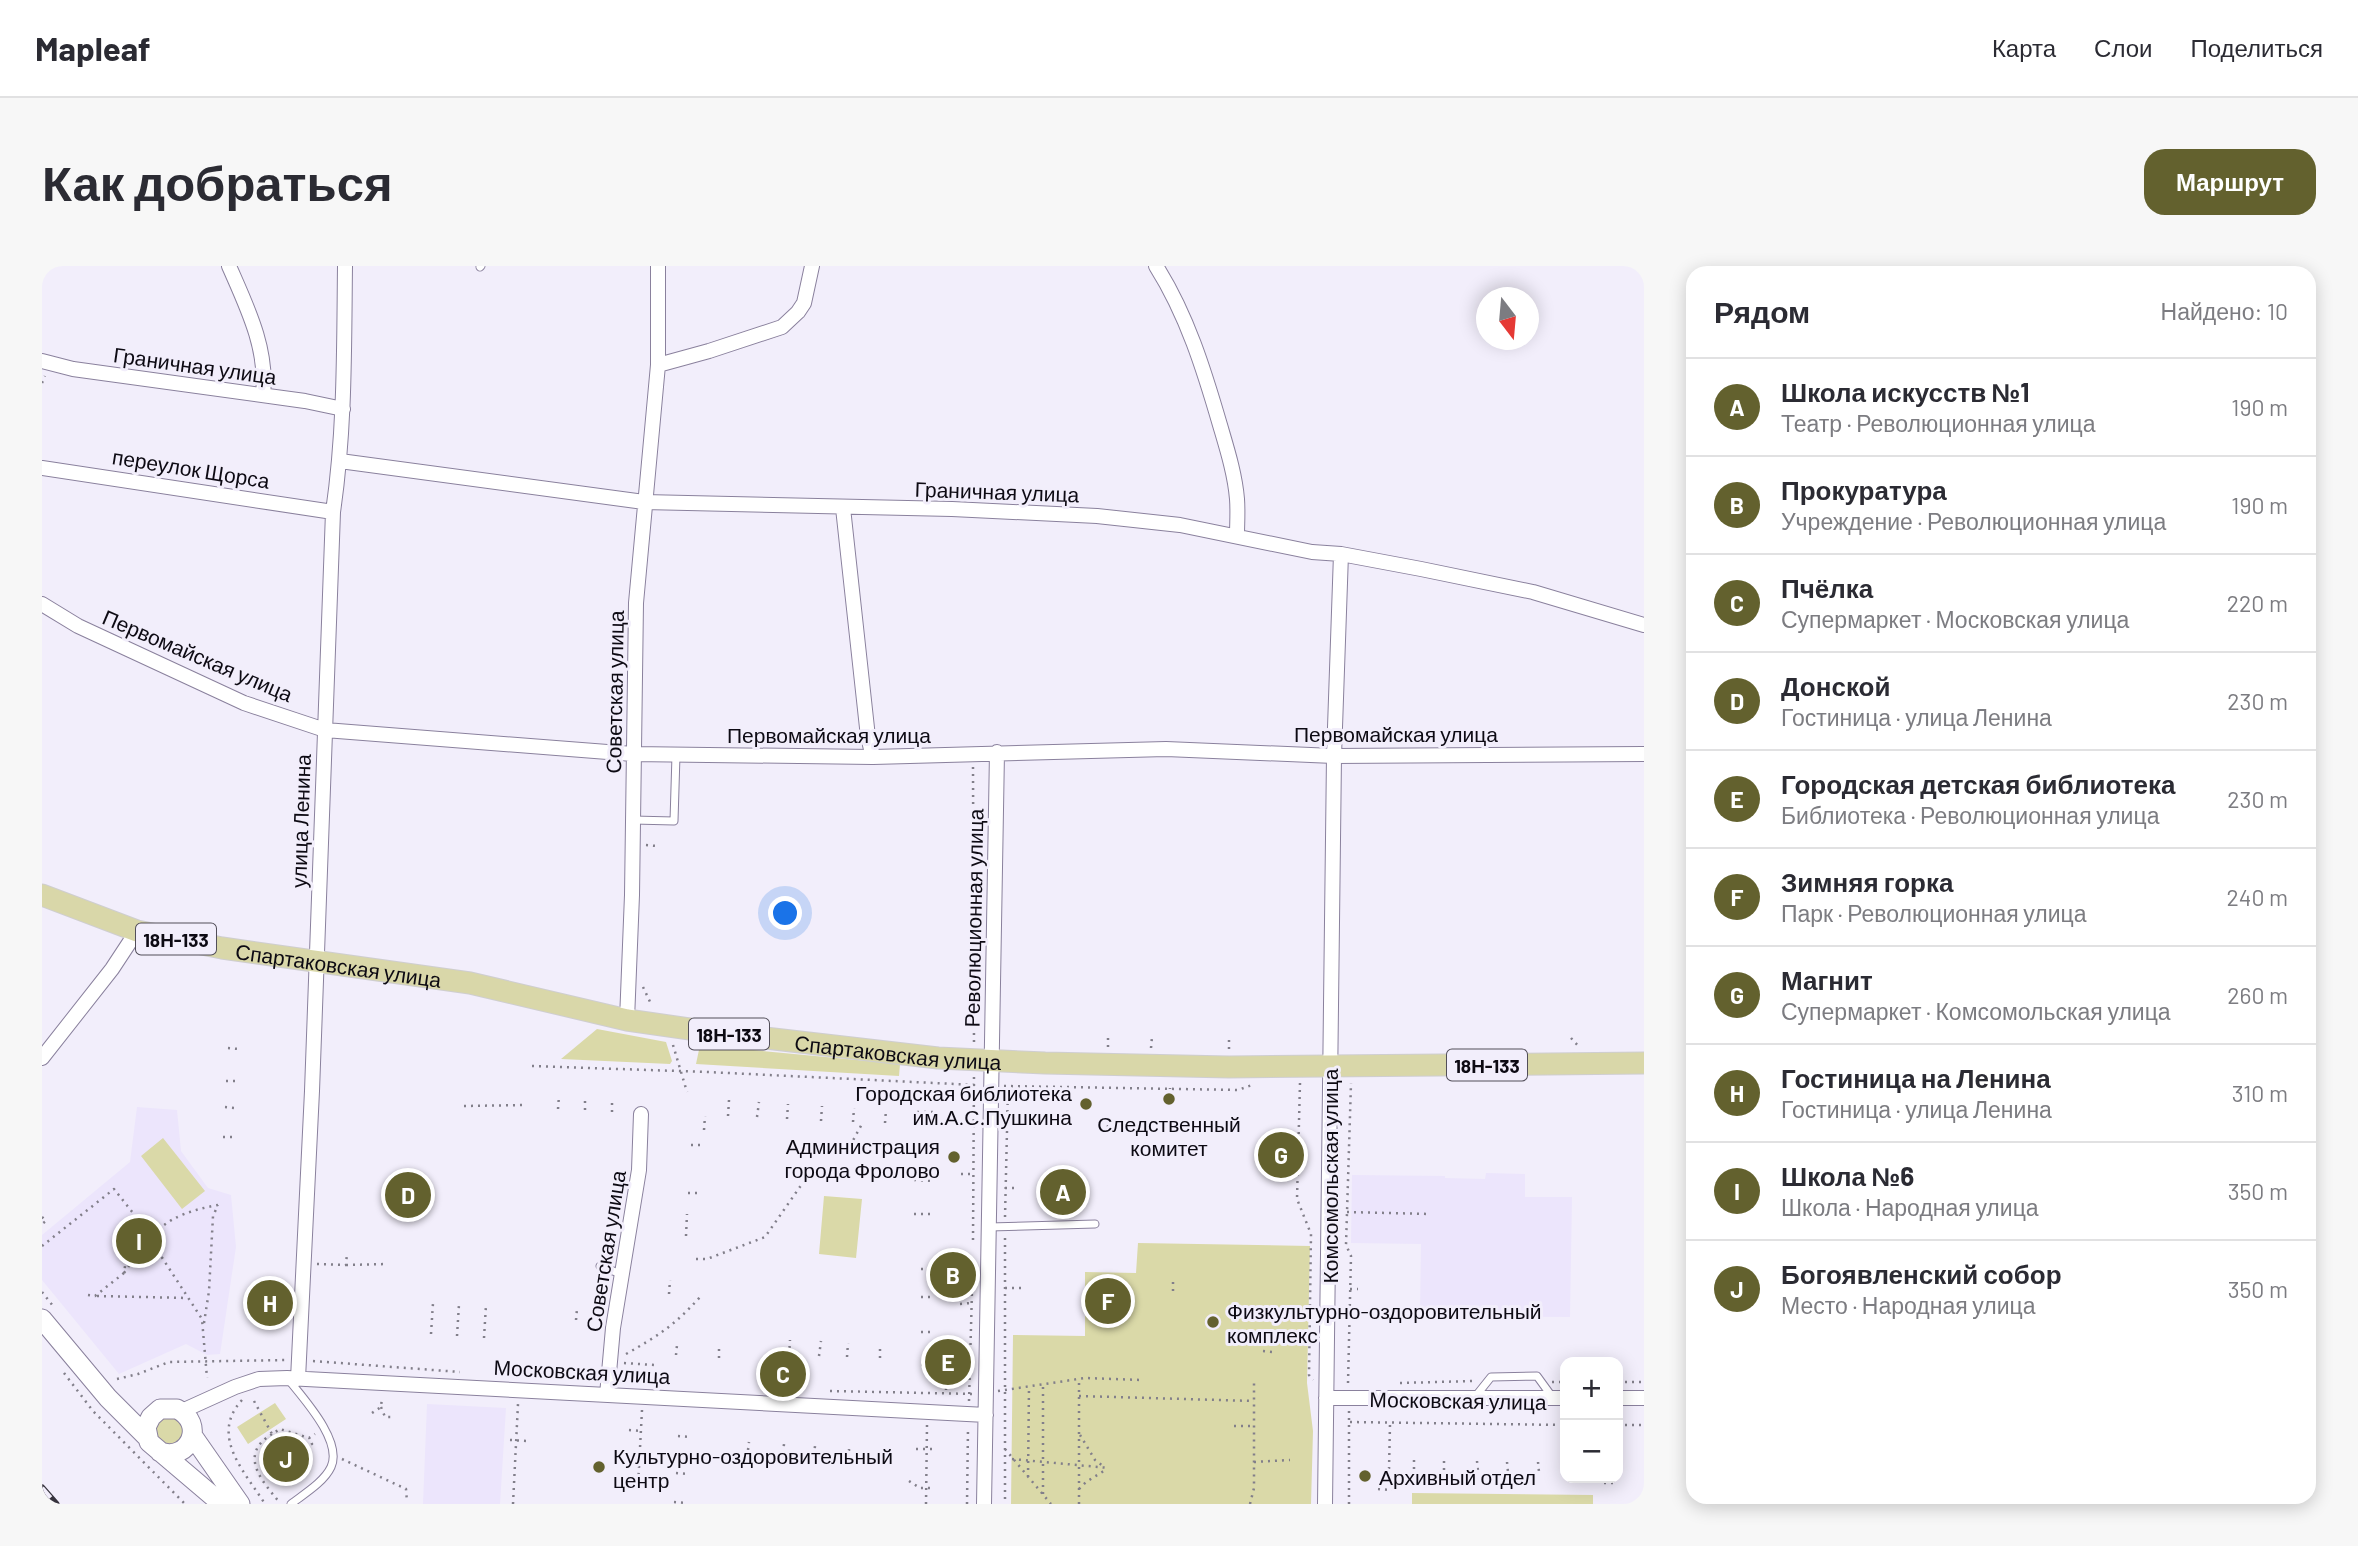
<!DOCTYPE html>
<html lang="ru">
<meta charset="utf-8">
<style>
:root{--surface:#fff;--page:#f7f7f7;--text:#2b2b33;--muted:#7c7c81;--line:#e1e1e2;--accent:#63612e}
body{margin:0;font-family:Barlow,sans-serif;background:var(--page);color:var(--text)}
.controls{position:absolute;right:21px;bottom:21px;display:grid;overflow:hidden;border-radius:14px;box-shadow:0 4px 18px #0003}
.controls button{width:63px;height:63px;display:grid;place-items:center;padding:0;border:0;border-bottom:2px solid var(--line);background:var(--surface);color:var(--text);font:35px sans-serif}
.compass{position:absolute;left:1434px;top:21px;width:63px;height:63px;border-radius:50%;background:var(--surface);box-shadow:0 4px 18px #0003;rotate:164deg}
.you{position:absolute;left:744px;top:648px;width:24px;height:24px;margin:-18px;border:5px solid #fff;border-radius:50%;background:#1a73e8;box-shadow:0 0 0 10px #1a73e833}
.badge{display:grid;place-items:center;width:46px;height:46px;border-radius:50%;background:var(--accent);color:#fff;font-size:23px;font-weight:700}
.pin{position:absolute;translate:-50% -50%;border:4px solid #fff;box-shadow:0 2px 7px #0006}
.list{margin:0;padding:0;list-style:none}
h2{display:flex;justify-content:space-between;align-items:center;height:91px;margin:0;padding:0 28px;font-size:30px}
h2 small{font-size:23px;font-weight:400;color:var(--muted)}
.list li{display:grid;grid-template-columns:46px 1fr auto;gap:21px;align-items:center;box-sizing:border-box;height:98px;padding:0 28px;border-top:2px solid var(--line)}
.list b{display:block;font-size:26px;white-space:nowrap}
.list p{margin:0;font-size:23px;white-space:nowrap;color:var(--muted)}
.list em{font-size:23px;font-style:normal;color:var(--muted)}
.map{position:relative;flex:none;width:1602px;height:1238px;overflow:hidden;border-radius:21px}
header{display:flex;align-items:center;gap:42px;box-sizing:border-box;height:98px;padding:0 35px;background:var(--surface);border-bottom:2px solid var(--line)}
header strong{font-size:33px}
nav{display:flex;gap:38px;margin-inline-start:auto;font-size:24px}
.intro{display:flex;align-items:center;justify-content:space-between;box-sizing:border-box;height:168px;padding:0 42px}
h1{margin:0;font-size:49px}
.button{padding:18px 32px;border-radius:21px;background:var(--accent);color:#fff;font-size:24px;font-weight:700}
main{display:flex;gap:42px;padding:0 42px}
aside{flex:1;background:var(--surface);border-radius:21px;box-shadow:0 4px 18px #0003}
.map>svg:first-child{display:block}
.built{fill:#ece5fc}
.green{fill:#dad9a8}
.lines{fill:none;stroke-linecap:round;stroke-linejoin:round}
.lane-casing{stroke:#8a819d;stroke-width:9}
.street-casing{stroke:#8a819d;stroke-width:16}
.secondary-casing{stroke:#8a819d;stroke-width:21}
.primary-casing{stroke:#cfced0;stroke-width:23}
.path{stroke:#827f8a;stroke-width:2.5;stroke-dasharray:2 5;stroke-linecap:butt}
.lane{stroke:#fff;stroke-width:7}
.street{stroke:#fff;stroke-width:14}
.secondary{stroke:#fff;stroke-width:19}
.primary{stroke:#d9d7a9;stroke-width:21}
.rail-casing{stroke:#36333d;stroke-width:7}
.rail{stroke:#f2eefb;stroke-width:4.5;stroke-dasharray:13;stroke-linecap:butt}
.poi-dot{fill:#63612e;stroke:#f2eefb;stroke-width:2.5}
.labels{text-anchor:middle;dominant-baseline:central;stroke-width:6;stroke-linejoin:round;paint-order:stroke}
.shield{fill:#f2eefb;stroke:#524e59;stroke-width:2}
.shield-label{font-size:19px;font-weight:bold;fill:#0d0a13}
.street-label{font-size:21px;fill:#0d0a13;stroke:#f2eefb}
.poi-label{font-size:21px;fill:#0d0a13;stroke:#f2eefb;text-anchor:start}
</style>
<header>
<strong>Mapleaf</strong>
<nav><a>Карта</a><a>Слои</a><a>Поделиться</a></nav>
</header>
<div class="intro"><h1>Как добраться</h1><a class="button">Маршрут</a></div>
<main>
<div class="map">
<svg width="1602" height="1238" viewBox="0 0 1602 1238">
<rect width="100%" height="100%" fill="#f2eefb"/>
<path class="built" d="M95,841l40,3 4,41 27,37 23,7 5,52 -16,107 -13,1 -21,-11 -67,30 -77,-94v-45l88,-73z
M1444,907l39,1v23h47l-2,120 -150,-1 1,-72 -70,-1 1,-68 93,1v2l40,1z
M385,1138l79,4 -6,96h-77z"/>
<path class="green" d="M555,763l69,13 6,19 -2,3 -109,-5z
M658,779l200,19 -1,12 -203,-12z
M121,872l42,53 -23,18 -41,-53z
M782,930l38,3 -6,59 -37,-4z
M1096,977l172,3 -3,137 6,48 -2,73h-300l2,-169 72,1v-64l51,1z
M233,1137l11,16 -38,25 -11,-17z
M140,1149l3,27 -23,6 -11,-25 3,-5z
M1370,1227l181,2v9h-181z"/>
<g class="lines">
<g class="lane-casing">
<path id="lane" d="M438,1l1,-1
M591,554l41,1 2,-66
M947,961l106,-3
M558,1000l21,8
M246,1113c15,19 55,62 43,88 -7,15 -27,27 -40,37
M1433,1131l16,-20 46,-1 16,22"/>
</g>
<g class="street-casing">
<path id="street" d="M187,0c18,41 39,83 34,129
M1114,0c31,49 48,104 64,159 7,24 15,49 17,74 1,12 0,25 0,37
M0,95l31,8 232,32 38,8
M616,99l51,-14 73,-24 16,-15 6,-9 8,-37
M298,195l304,41 308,7 145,7 83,9 132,27 29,2 80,15 112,23 111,33
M0,202l291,44
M801,242l25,229 5,20
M0,338l36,22 166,77 81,27 308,24 240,3 293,-8 168,7 310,-2
M585,754l5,-125 4,-292 22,-238v-99
M0,792l70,-89 25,-38
M256,1113l14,-288 21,-579c12,-82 11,-163 12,-246
M565,1129l6,-67 26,-158 2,-56
M1284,1132h239
M1576,1132h26
M140,1145l53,-24 24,-8 28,-1 699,37
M942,1238l13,-752
M1283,1238l9,-748 7,-202"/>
</g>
<g class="secondary-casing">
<path id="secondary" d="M0,1053l66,79 39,39
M150,1169l48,69
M118,1186c30,10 46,-29 17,-43h-17l-9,8 -5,10 3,15 73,62"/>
</g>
<g class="primary-casing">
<g id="primary">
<path id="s1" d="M0,629l95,36 85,17 248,35 157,37 70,10 241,28 107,5 184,4 415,-4"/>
</g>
</g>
<path class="path" d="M0,117l3,-7
M931,501l1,277
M604,579l11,1
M601,721l9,19
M1529,772l9,10
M631,779l14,47
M1066,781v-9
M186,782l11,1
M1109,782l1,-11
M1187,783v-9
M490,800l175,6 269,13
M184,815h11
M1258,817l-3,116 14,35 -2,141 4,5
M962,820l234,4 14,-5
M1128,830v-8
M422,840l61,-1
M183,841l10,1
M516,843l1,-13
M543,844v-13
M570,846v-14
M875,846h18
M686,850l1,-16
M715,851l2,-15
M1066,852v11
M745,853l1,-15
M1099,853v11
M1134,853v12
M779,855l1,-15
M811,856l1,-14
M843,857l1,-13
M662,864l1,-14
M1165,865v-12
M181,871h11
M649,879h12
M808,880l13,-24
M873,882l19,1
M919,908h11
M872,914l19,1
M963,922h14
M646,927h12
M1305,946l83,2
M872,948h19
M0,951l4,4 -4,3
M963,951l3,-130
M644,970l1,-22
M963,972v266
M931,974l1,-165
M0,980l72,-57 19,24 69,106 5,59
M654,993h11l58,-22 46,-66
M275,998l29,1 1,-12
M304,999l41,-1
M879,1003h11
M82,1007c30,-43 40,-58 94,-68
M918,1009h12
M963,1022h21
M1308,1023h8
M1131,1025v-14
M0,1026l11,14
M627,1028l1,-14
M46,1029l7,1 29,-23 9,-60
M55,1030l91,2
M879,1031h11
M918,1038l11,-1
M1307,1045h8
M1344,1045h11
M534,1054l1,-11
M162,1057l5,-32 4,-75 5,-11
M879,1066h11
M389,1068l2,-31
M415,1070l2,-32
M442,1072l2,-33
M1221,1085l10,1
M584,1088c32,-18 49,-29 74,-57
M634,1089l1,-10
M747,1089l1,-15
M777,1090l2,-15
M805,1091l1,-14
M677,1092v-10
M838,1092v-13
M271,1095l147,11
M582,1097l30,2
M879,1099h11
M716,1100l16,1
M22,1107l29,38 92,93
M75,1113l21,-5 31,-12 116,-2
M904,1115v13
M1510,1116h13
M1576,1116h26
M1306,1117l3,-127 -5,-11 5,-162
M1358,1117l74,-2
M740,1124l1,-11
M788,1125l144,3
M956,1125l87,-13 57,2
M1037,1130l175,5
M200,1134c-33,36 3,72 23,104
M212,1135l18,33 8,-5 29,9 6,-4
M927,1135l4,-147
M339,1141l4,10h10
M600,1144l-4,76 12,1
M330,1147l9,-6 1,-10
M1308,1156l215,3
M1576,1159h26
M1192,1160h20
M587,1164l12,1
M230,1168c-35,21 -9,48 8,69
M1038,1169l15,25 8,6
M636,1170l12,1
M468,1174l18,1
M263,1182l7,-4 -3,-6
M874,1183h19
M963,1183l46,55
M706,1184l1,-8
M741,1187l1,-9
M772,1189l1,-9
M807,1192v-9
M300,1193l64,30 1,13
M970,1193l97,9
M1372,1194v10
M1576,1194h1
M1435,1195l1,10
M1212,1196l36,-2
M1465,1196l1,10
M1496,1196l1,10
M1347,1203l1,-45
M1402,1204v-9
M634,1207l12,1
M986,1211l1,-90
M867,1215l11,7h14
M1562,1217h14
M1037,1223l7,-7 21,-13
M1336,1223l14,1
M1001,1228v-108
M632,1236l13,1
M471,1238l5,-100
M884,1238l1,-79
M925,1238l1,-76
M1037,1238v-125
M1208,1238l4,-16v-106
M1307,1238v-93"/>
<use href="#lane" class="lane"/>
<use href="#street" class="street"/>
<use href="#secondary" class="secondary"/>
<use href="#primary" class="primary"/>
<g class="rail-casing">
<path id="rail" d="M0,1222l14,16"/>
</g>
<use href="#rail" class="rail"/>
</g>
<g class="poi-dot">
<circle cx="1127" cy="833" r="7"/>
<circle cx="1044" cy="838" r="7"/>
<circle cx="912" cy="891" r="7"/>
<circle cx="1171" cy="1056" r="7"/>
<circle cx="557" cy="1201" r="7"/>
<circle cx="1323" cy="1210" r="7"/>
</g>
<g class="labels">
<g class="shield">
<rect x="94" y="657.5" width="80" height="31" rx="5"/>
<rect x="647" y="752.5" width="80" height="31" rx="5"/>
<rect x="1405" y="783.5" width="80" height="31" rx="5"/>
</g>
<g class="shield-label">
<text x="134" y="673">18Н-133</text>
<text x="687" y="768">18Н-133</text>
<text x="1445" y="799">18Н-133</text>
</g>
<g class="street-label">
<text transform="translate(153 99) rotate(8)">Граничная улица</text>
<text transform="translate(149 202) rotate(9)">переулок Щорса</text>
<text transform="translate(955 225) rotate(2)">Граничная улица</text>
<text transform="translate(156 389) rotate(23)">Первомайская улица</text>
<text transform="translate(572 426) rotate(-89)">Советская улица</text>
<text x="1354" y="467">Первомайская улица</text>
<text x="787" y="468">Первомайская улица</text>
<text transform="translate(258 555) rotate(-88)">улица Ленина</text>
<text transform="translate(931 652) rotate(-89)">Революционная улица</text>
<text stroke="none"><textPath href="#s1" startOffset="306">Спартаковская улица</textPath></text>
<text stroke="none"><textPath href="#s1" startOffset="873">Спартаковская улица</textPath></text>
<text transform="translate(1287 910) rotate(-90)">Комсомольская улица</text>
<text transform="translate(563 985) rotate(-81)">Советская улица</text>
<text transform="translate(540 1105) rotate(3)">Московская улица</text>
<text transform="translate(1416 1134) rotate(1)">Московская улица</text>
</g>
<g class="poi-label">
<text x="1030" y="826" text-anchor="end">Городская библиотека<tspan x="1030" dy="24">им.А.С.Пушкина</tspan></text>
<text x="1127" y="857" text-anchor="middle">Следственный<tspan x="1127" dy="24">комитет</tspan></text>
<text x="898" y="879" text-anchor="end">Администрация<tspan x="898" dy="24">города Фролово</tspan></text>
<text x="1185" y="1044">Физкультурно-оздоровительный<tspan x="1185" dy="24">комплекс</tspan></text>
<text x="571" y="1189">Культурно-оздоровительный<tspan x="571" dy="24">центр</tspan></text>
<text x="1337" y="1210">Архивный отдел</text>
</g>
</g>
</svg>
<div class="controls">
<button>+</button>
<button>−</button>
</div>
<svg class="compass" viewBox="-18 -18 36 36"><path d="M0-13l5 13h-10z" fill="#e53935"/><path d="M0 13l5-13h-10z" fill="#7c7c81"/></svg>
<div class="you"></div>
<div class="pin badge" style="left:1021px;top:926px">A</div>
<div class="pin badge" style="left:911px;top:1009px">B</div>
<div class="pin badge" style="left:741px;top:1108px">C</div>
<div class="pin badge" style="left:366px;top:929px">D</div>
<div class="pin badge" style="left:906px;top:1096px">E</div>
<div class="pin badge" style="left:1066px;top:1035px">F</div>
<div class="pin badge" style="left:1239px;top:889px">G</div>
<div class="pin badge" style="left:228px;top:1037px">H</div>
<div class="pin badge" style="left:97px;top:975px">I</div>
<div class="pin badge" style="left:244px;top:1193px">J</div>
</div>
<aside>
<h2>Рядом<small>Найдено: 10</small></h2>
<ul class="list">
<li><span class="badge">A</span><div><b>Школа искусств №1</b><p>Театр · Революционная улица</p></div><em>190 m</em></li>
<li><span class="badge">B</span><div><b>Прокуратура</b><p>Учреждение · Революционная улица</p></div><em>190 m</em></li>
<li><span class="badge">C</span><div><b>Пчёлка</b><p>Супермаркет · Московская улица</p></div><em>220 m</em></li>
<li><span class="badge">D</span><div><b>Донской</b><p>Гостиница · улица Ленина</p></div><em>230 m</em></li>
<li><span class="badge">E</span><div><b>Городская детская библиотека</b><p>Библиотека · Революционная улица</p></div><em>230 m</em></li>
<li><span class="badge">F</span><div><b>Зимняя горка</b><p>Парк · Революционная улица</p></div><em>240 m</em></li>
<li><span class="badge">G</span><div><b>Магнит</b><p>Супермаркет · Комсомольская улица</p></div><em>260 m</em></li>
<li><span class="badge">H</span><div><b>Гостиница на Ленина</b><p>Гостиница · улица Ленина</p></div><em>310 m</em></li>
<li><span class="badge">I</span><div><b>Школа №6</b><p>Школа · Народная улица</p></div><em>350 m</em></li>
<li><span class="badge">J</span><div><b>Богоявленский собор</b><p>Место · Народная улица</p></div><em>350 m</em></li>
</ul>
</aside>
</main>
